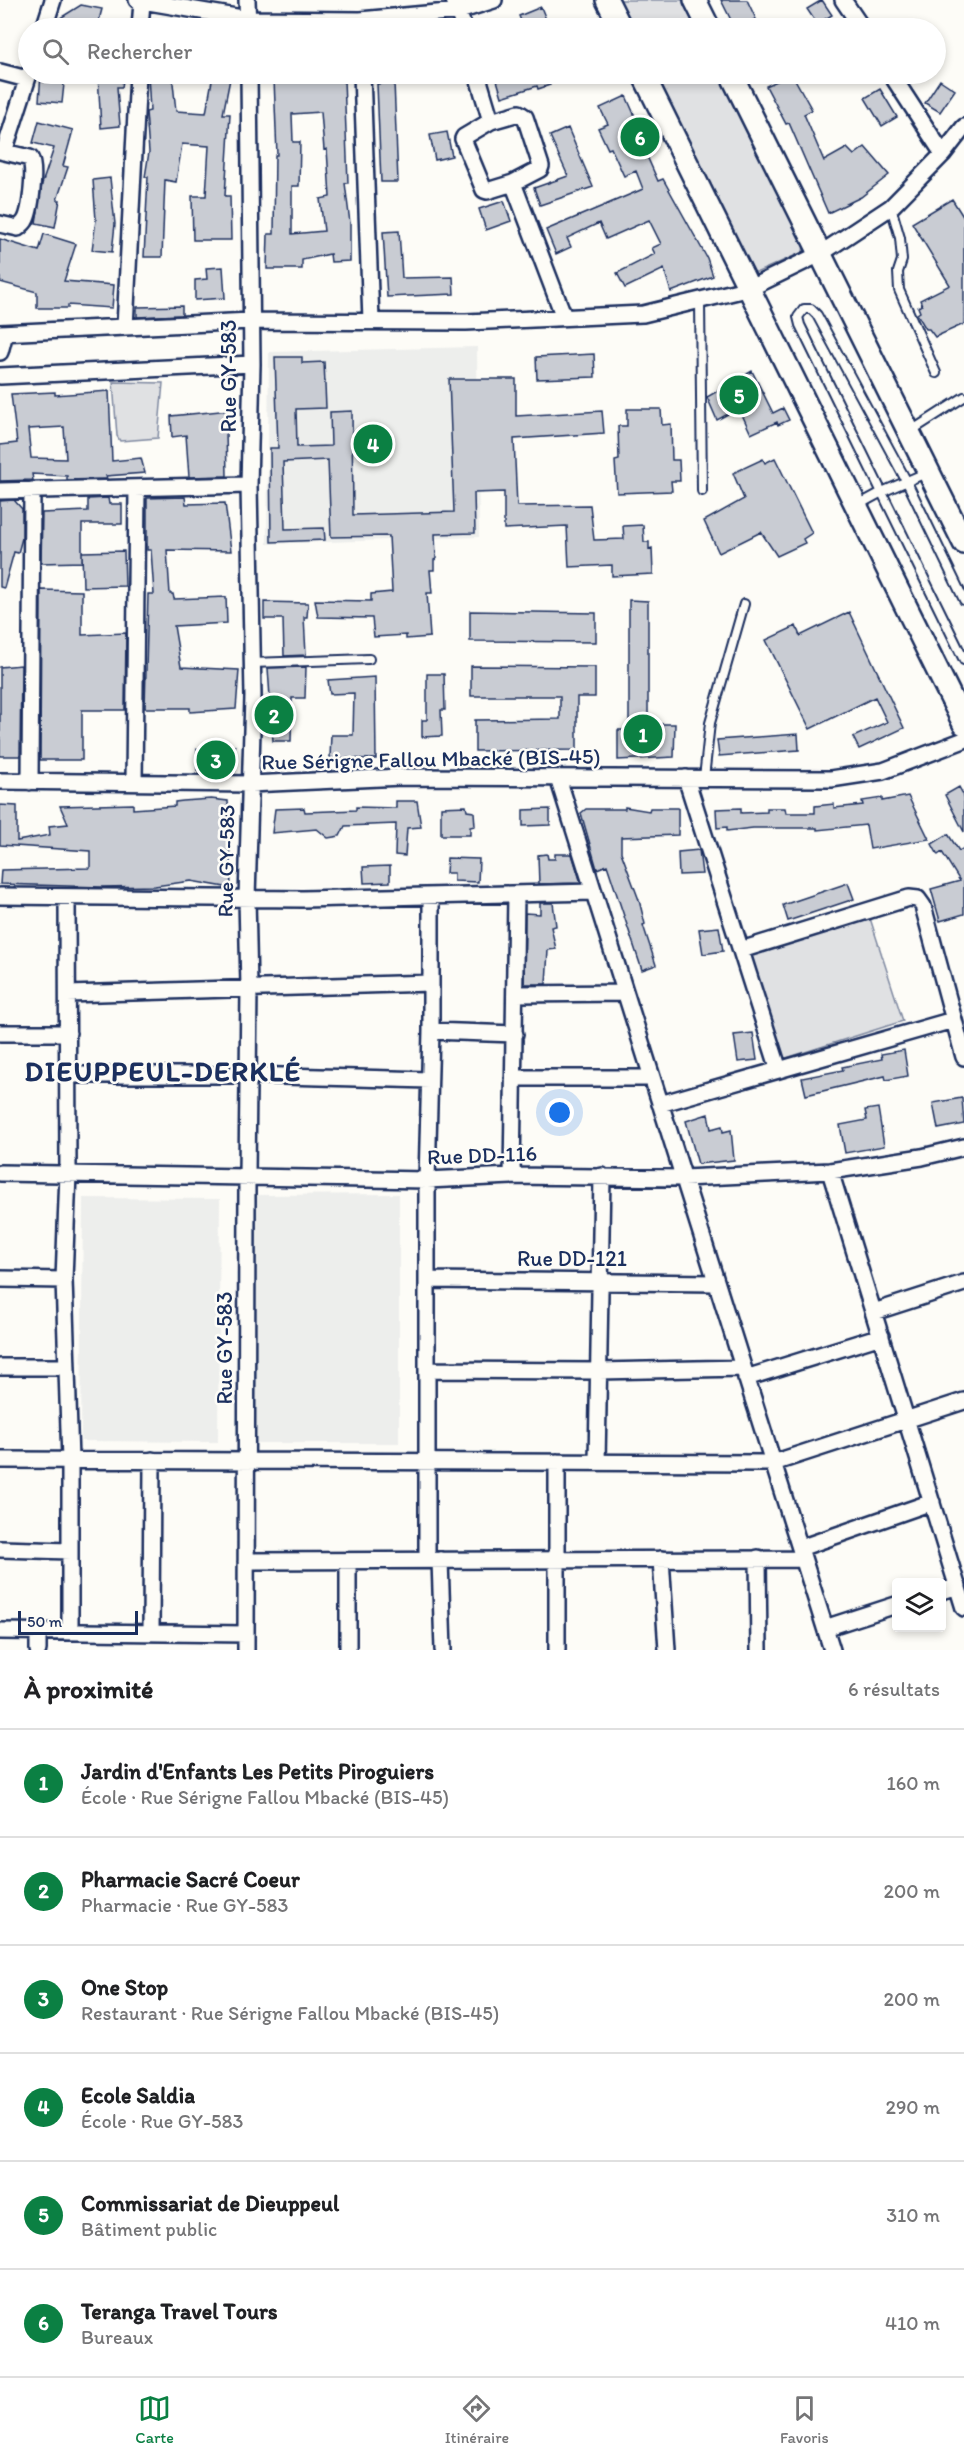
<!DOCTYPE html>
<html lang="fr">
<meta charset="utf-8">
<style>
:root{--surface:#fff;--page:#f2f2f2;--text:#202124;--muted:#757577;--line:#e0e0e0;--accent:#0b8043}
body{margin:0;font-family:Itim,sans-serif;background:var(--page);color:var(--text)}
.controls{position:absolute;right:18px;bottom:18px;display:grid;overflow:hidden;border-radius:6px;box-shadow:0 3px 9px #0003}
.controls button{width:54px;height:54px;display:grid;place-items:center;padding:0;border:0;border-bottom:2px solid var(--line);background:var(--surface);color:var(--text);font:30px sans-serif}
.scale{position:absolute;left:18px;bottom:15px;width:120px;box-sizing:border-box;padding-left:6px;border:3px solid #1b2f5e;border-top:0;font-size:16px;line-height:21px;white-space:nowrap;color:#1b2f5e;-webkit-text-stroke:4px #fdfcf7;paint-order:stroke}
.you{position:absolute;left:560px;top:1113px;width:21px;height:21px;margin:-15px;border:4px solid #fff;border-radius:50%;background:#1a73e8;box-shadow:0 0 0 9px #1a73e833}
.badge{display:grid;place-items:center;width:39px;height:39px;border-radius:50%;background:var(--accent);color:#fff;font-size:20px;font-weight:700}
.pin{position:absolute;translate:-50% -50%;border:3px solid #fff;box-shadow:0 2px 6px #0006}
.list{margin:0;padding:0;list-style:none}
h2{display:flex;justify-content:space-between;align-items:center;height:78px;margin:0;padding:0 24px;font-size:26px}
h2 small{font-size:20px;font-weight:400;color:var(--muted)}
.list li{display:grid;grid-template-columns:39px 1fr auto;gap:18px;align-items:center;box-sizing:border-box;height:108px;padding:0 24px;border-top:2px solid var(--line)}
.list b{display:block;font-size:22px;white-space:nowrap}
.list p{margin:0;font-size:20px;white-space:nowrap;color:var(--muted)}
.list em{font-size:20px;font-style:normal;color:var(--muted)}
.icon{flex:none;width:33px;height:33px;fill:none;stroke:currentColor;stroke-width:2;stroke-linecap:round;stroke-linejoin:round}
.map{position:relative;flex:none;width:964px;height:1650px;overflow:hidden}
.search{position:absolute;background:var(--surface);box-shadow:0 3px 9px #0003;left:18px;right:18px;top:18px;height:66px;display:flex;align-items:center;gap:15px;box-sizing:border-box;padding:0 21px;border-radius:33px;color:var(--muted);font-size:22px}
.sheet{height:726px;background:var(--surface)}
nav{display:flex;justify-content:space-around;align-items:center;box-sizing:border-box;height:84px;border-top:2px solid var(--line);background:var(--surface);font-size:16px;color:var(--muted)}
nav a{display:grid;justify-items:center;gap:3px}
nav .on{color:var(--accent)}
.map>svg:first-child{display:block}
.built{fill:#edeeec}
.green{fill:#e0e1e3;stroke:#7e88a0;stroke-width:1.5}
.building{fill:#c9ccd3;stroke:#1b2f5e;stroke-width:1.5;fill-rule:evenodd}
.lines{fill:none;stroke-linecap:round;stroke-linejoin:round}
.lane-casing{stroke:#1b2f5e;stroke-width:12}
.street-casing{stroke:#1b2f5e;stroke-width:20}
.secondary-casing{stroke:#1b2f5e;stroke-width:26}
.lane{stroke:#fdfcf7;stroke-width:8}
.street{stroke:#fdfcf7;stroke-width:15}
.secondary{stroke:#fdfcf7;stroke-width:21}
.labels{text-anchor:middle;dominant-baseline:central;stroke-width:5;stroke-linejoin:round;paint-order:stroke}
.street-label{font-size:22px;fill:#1b2f5e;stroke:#fdfcf7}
.district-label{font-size:28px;font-weight:bold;letter-spacing:1.5px;fill:#1b2f5e;stroke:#fdfcf7}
</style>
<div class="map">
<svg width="964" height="1650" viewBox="0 0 964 1650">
<rect width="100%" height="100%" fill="#fdfcf7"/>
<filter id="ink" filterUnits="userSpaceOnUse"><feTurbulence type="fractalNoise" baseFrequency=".0167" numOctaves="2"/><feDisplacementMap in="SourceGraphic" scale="12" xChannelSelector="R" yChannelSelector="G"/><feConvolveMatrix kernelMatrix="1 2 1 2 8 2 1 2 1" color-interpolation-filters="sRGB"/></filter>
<g filter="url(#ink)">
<path class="built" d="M477,347l2,190 -212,7 2,-192z
M399,1194v249h-143v-248z
M83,1198l137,1 -2,243 -137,-1z"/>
<path class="green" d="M616,0h70l14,28h-70z
M652,74h70l82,169 -1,9 -45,20h-7z
M113,382l50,1 -5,55 -38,3 -3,-5z
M869,915l34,106 -120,38 -34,-106z"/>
<path class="building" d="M721,0h26l9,19 -21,9z
M822,0l10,15 -15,9 -10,-15z
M81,5l21,4 -5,19h-18l-23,-5 1,-3z
M541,7l6,15 -16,6h-7l-5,-12z
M41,74h24l-3,29 -23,-2z
M98,74h26l-2,13h-5l3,39 -19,2z
M148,74h24l4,37 30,2 7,-38 17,4 -7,35h7l-5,82h5l1,44h-38l-1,-44h14l3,-50 -27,-2 -6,38 -11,-2 -3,77h-18l4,-80h-3l4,-25 -3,-40 4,-1z
M504,74h62v2l-17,6 1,3 -12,4 -1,-3 -35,11 -6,-20z
M792,74l20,36 -8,4 20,47 23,-13 7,7 11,-8 24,28 -28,22 -33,16 -39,-90 -3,1 -20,-38z
M274,79h17l1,3 52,-2 4,103h-3l5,40v38l-19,1 -1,-8 -28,6v9h-35l1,-35h6l1,-79h2zM321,112l3,38 3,-1 3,48 -10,2 4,32 -32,3v-48h7l1,-44h-7l-1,-28z
M940,80l15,10 -15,22 -15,-9z
M394,82l4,100h-17l-4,-98z
M880,89l17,28 -15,9 -17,-28z
M626,96l17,38 -5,2 20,45 5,-2 44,79 6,18 -42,16 -7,-23 -39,19 -8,-15 38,-19 -3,-6 9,-4 -12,-24 -43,19 -7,-16 -32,15 4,9 -15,7 -10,-24 97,-41 -7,-18 -12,5 -13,-28 -3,1 -10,-21 10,-4 -8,-16z
M39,121l34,9 -10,36 5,1 -11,33h3l-5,27 -19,-4 6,-39 12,-36 -21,-5z
M568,128l25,59 -53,18 -6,-17 34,-12 -18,-40z
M447,132l5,24 -17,4 -5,-25z
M110,178l5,46 -3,28 -20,-2 4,-30 -3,-40z
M952,199l12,19v106l-29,13 -6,-8h-3l-9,-15 3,-2 -2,-5 4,-2 -2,-5 30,-15 -38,-62z
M504,201l7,20 -25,9 -7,-21z
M399,231l3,47 51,-1 1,17 -67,3 -4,-65z
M44,234l32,10 -12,37 50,4 -2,23 -44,-3v3h-31v-16l-37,-10v-43l39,12z
M223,267l2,31 -30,2v-20l12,-1 -1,-11z
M182,306v9l-45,2v-10z
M594,354l1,23 -58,2 -1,-22z
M275,357h27v6l22,-1 2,46 -30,1 1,38 34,-1 -1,-34 22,-1 1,104 101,-3 -5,-133h67v37l86,-5 2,22 -90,6 3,67 73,-1 4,35 30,-1 -1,-13 20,-1 1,17h5v7l3,-1 1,26 -41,2v-11l-43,2 -2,-41 -63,3v-37l-30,1 1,40 -40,1 1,25 -2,1v10h-4l2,23h-5l3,44 -24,2v-4l-32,2 -2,-19 -54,-1 -3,-17 56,1v-7l21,-2 -3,-56 -58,1 -3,-77 -45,2 2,67 39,-1 1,12 -54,2 -1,-94h8z
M752,371l21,42 10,-5 6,12 -11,5 -1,-3 -26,12 -12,-26 -22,12 -10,-23z
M109,391l3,70 29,-3 4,15 -39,3 1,3 -40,1v-4l-35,-2 1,6 -33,1v-36l17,-2 -6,-49 44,-2v3zM64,427l2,32 -35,-1 -3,-29z
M627,409h34l1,16 9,-1 1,36h7l1,21h-9l1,10 -55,2 -2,-32 4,-1 -1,-34h9z
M230,410l2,21h-6l1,45 -38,1 -3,-42 -14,2 -1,-21z
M775,458l37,75 -9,6 2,4 -28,13 -16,-24 -42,21 -15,-32 40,-22 -11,-26 30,-14 2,4z
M185,497l1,7 39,-1 6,48 -64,-1 3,44h3l1,5 52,-2 1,26 -53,3 7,41 58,3 -3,39 -46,3v-4h-45l3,-114h6l-3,-44h-4v-52z
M108,498l1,6h13v20h-40v38l-41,1 1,-50 46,-2v-12z
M14,500l8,9v29l-4,15 -4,-1 -10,36 -4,-1v-86z
M124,551l1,35 -42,1 -1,-35z
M41,590l41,1v44l44,-2 -1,77h-43v50h-42z
M629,600l19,1v123h27l-1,33 -56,3v-30h11z
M264,602l44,1 -1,14h-3l2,38 -22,1 -1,-37h-19z
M470,611l126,2v29l-126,-1z
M849,612l55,116 -45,21 -6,-12 34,-15 -12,-25 -65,32 -44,-89 30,-14 4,10z
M21,665l-1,91h-20v-89z
M471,666l124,1v30h-18v53l-102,1v-31l85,-1v-23h-89z
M306,667l-1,31h-13l-1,43h-18l-5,-73z
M427,674h17l1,36h-4l1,26 -20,1v-17h5z
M375,677l1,82 -46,-1 1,-23h22l1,-42 -24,1 -2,-14z
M798,734l1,16 -80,6 -2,-16z
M235,746v25l-38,-1v-21z
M959,787l5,9v36l-19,-37z
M908,796l21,43 -59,10 -4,-24 -49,5v-2h-64l-26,3v-4l-10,1 -1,-19 25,-1v5l26,-1v-4h18l1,5h29v-7l19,-2v4l29,-3 -1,-4 20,-3v3z
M211,799l17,2 3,87 -40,-7 -36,5 -54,1 -101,-3 1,-14 89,-2v-17l-90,-6v-40l17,1v35l33,-6 -1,-9 19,-2 -8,-18 73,-2v5l42,-3v-4l8,-1z
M396,801h21l4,26 -14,1 -2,28 -10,-1 1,-31 -51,2 -5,10 -12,2 -11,-9 -45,4 3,-24 29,-1 1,4 51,-2v-3l40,1z
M466,806l1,5 7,1 1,14 -5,1v8h-29v-28z
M625,807l24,4 1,-3h28v27l-57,2v15l18,48 6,24 -2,1 13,40 -14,5 -35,-105 -10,4 -16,-56 5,-4h39z
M550,809v16l-27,1v-16z
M948,834l11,17 5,-3v66l-24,7 -9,-32 29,-8 -18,-29 -4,3 -6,-11z
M699,850l3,24 -23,1 -1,-23z
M547,854l1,5h7v-5h17l9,29 -42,1 -1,-29z
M447,858l32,1 -1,23 -24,-1v-8h-8z
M390,866v16l-26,1 -1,-16z
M848,883l6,16 -66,22 -5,-16z
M540,903h13l3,23 -5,1 5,22 -8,1 -2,34h-22l1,-71 15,1z
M719,927l4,24 -20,3 -4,-25z
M753,1033l4,27 -19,2 -4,-27z
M904,1050l4,26 -22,4 -1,-4 -79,19 -4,-17 41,-8 -1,-3 40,-8 -1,-5z
M962,1098l2,26 -26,5 -5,-26z
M878,1108l6,38 -39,7 -5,-28 27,-5 -2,-10z
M708,1114l3,15 11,-3 1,6 8,-2 3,30 -36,4 -12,-43z"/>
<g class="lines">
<g class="lane-casing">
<path id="lane" d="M891,207l9,31 2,22 -4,12 1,18 37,83
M700,301l2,190
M911,431l53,-34
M858,505l24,-13 46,-20
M964,600l-57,-118 -90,-167 -6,-6h-7l-6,8 2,8 164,335
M252,663l117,-4
M704,778l6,-55 34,-119"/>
</g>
<g class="street-casing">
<path id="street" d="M137,0l111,19 112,1 99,-9 35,-11
M247,0l1,28
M454,0l10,28
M843,0l19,28
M44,28l9,-28
M140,28l2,-26
M0,72l27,7
M362,74l9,247
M477,74l14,47
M891,74l52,80
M519,113l6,4 16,49 -1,3 -27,14 -26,8 -3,-1 -21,-51 1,-2 27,-16z
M0,151l30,7c6,9 1,53 -5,63 -2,3 -5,5 -7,7l-18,-4
M4,152l25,-78
M513,183l51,134
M125,327l13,-253
M0,333l251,-12 215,1 177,-8 107,-26 70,-34 71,-47 52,-53 21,-27
M0,352l5,-19
M0,376l252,-12
M0,491l249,-6
M558,778l274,872
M686,778l93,292
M0,781l250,3 152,-7 429,2 52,-8 81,-31
M30,782l2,-292
M134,783l3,-295
M0,896l303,3 291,-7
M67,898l1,275 -4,107 6,180v172
M741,950l168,-52 9,1 5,7 41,151
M68,994l363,-11
M515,994l110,-1
M431,1031l84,3
M0,1033h68
M68,1075h179l182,5
M513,1078h139
M660,1104l293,-84
M830,1171l134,437
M0,1173l427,7 85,-4 172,2 146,-7 92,-14 42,-10
M512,1176l4,-282
M0,1279l64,1
M428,1280l288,3
M874,1312l90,-29
M0,1367h66
M428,1370l171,1 144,-3
M746,1378l135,-42
M0,1460l773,3 191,-62
M597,1462l5,-286
M800,1548l132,-46
M0,1549l70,2
M758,1558l1,92
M661,1559l6,91
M427,1560v-380l4,-149v-134
M440,1560l3,90
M246,1561l557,-2
M348,1561v89
M942,1591l16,-5
M825,1628l71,-23
M0,1631l246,3
M38,1631v19
M151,1633l1,-173
M246,1650l1,-474 2,-189 -2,-89 6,-201 -4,-212 3,-121 -3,-290
M557,1650v-188"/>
</g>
<g class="secondary-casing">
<path id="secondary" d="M607,0l14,28
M695,0l14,28
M643,74l321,650
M731,74l233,469"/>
</g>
<use href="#lane" class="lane"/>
<use href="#street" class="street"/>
<use href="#secondary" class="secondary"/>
</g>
</g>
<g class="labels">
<g class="street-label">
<text transform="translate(228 376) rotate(-90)">Rue GY-583</text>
<text transform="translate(431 759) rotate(-1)">Rue Sérigne Fallou Mbacké (BIS-45)</text>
<text transform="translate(226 861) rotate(-89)">Rue GY-583</text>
<text transform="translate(482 1155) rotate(-2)">Rue DD-116</text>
<text x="572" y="1258">Rue DD-121</text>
<text transform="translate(224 1348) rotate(-90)">Rue GY-583</text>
</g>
<g class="district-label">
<text x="163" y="1071">DIEUPPEUL-DERKLÉ</text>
</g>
</g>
</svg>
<div class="controls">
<button><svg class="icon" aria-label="layers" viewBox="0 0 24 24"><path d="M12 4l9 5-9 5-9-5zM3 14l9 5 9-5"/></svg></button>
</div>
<div class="scale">50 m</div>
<div class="you"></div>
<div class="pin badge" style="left:643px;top:734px">1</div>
<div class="pin badge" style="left:274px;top:715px">2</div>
<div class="pin badge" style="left:216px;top:760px">3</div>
<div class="pin badge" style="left:373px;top:444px">4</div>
<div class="pin badge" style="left:739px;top:395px">5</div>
<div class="pin badge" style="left:640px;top:137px">6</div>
<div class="search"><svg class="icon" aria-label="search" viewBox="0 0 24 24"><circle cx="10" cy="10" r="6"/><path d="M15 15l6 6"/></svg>Rechercher</div>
</div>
<section class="sheet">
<h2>À proximité<small>6 résultats</small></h2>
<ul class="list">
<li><span class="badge">1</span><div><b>Jardin d'Enfants Les Petits Piroguiers</b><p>École · Rue Sérigne Fallou Mbacké (BIS-45)</p></div><em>160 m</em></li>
<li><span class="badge">2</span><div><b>Pharmacie Sacré Coeur</b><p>Pharmacie · Rue GY-583</p></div><em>200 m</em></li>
<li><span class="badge">3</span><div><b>One Stop</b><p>Restaurant · Rue Sérigne Fallou Mbacké (BIS-45)</p></div><em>200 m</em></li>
<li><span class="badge">4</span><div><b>Ecole Saldia</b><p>École · Rue GY-583</p></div><em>290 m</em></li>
<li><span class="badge">5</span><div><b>Commissariat de Dieuppeul</b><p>Bâtiment public</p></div><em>310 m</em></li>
<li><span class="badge">6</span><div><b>Teranga Travel Tours</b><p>Bureaux</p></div><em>410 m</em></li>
</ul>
</section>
<nav>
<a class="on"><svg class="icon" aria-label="map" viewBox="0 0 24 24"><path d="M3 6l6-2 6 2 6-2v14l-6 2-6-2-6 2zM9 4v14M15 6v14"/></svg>Carte</a>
<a><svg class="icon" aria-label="directions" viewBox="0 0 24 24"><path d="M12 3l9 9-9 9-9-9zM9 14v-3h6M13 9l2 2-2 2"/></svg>Itinéraire</a>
<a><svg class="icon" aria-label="saved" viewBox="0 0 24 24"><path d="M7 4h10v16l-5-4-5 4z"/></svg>Favoris</a>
</nav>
